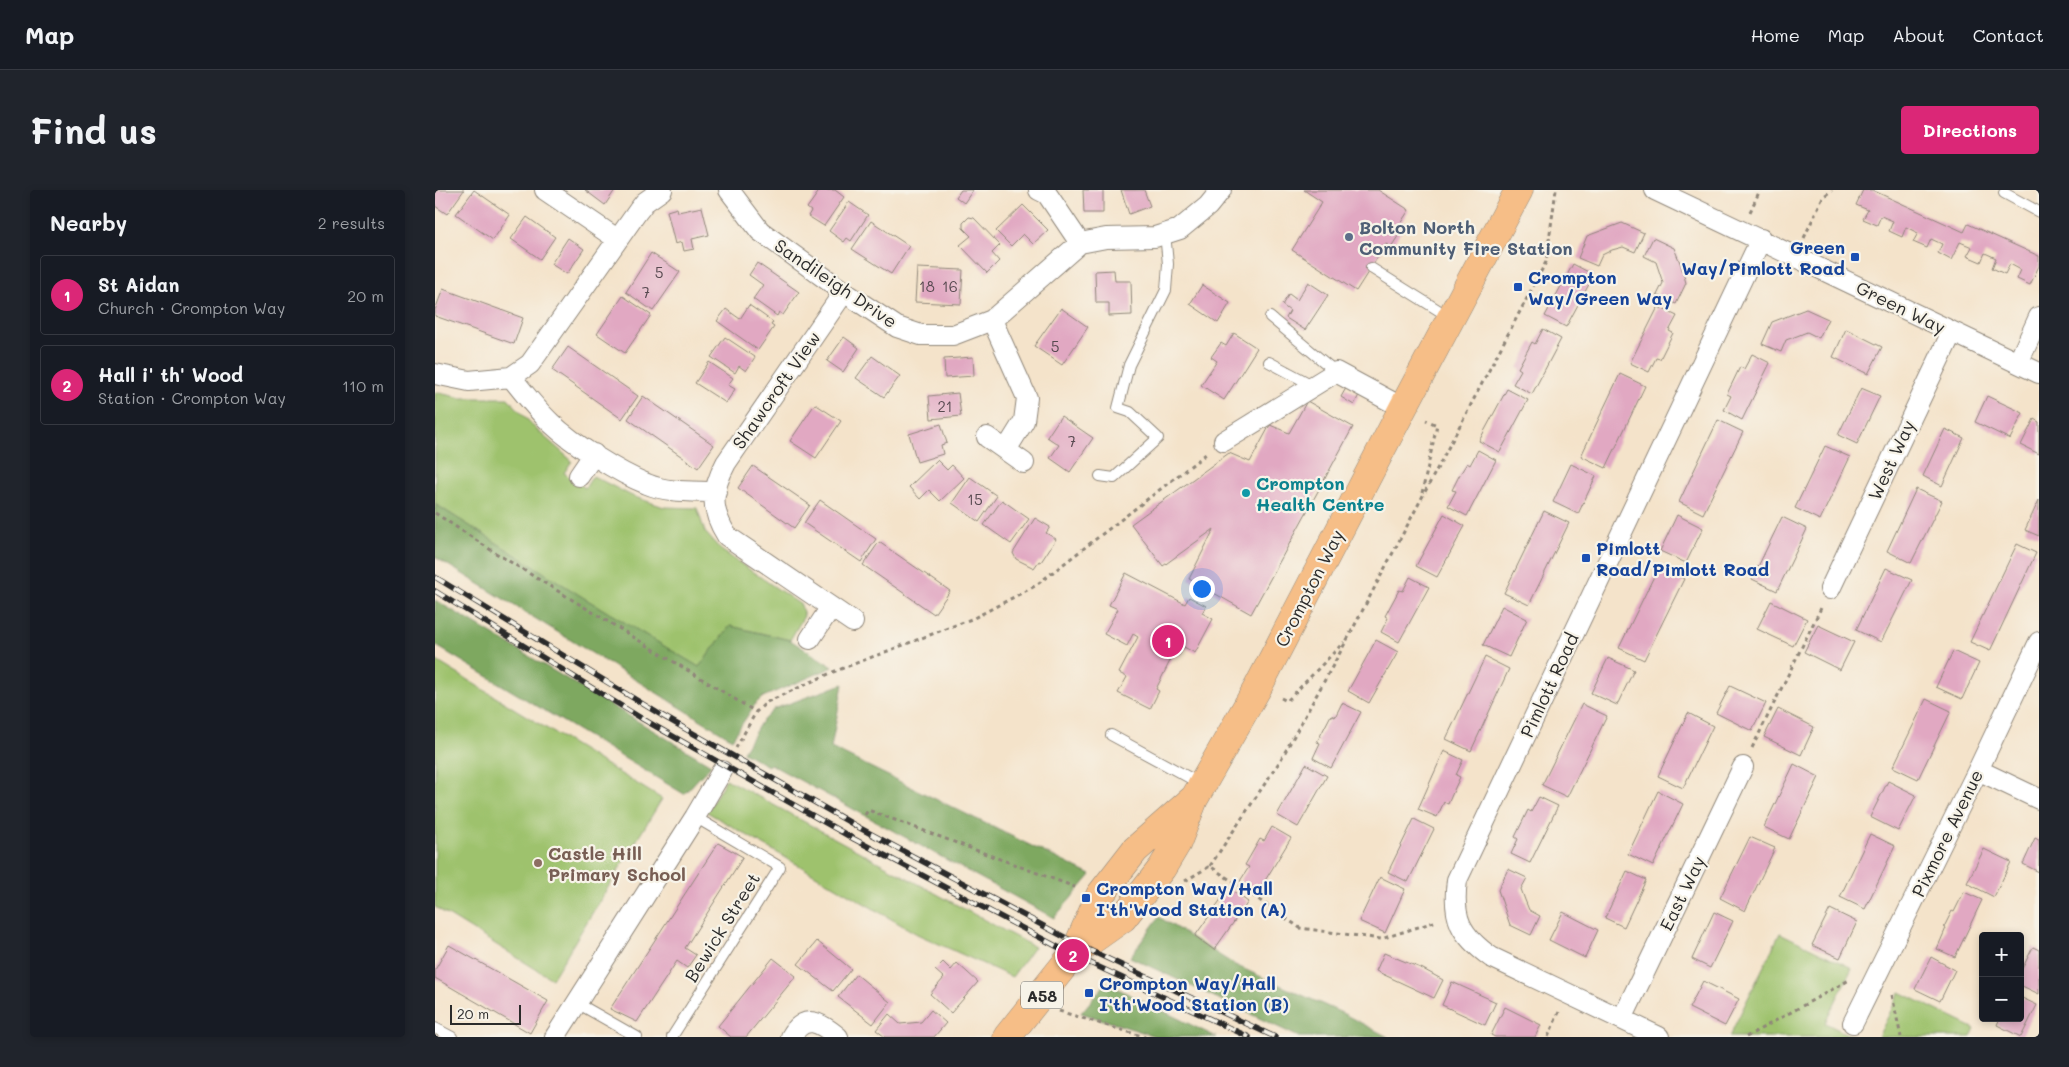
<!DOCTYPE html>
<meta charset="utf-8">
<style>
:root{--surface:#171b24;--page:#20242c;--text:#f1f3f6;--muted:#9ea1a6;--line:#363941;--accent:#db2777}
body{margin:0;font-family:Mali,sans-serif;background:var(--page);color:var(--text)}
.controls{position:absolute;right:15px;bottom:15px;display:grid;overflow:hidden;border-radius:5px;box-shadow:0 2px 8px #0003}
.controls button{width:45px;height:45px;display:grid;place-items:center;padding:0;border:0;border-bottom:1px solid var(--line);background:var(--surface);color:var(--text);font:25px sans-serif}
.scale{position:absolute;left:15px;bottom:12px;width:71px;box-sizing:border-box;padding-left:5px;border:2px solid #2b2b2b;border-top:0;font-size:14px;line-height:18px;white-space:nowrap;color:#2b2b2b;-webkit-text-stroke:4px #f7f3e8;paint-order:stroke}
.you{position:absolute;left:766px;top:398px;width:18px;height:18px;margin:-12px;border:4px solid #fff;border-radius:50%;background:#1a73e8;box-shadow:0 0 0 8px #1a73e833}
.badge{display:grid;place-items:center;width:32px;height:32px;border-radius:50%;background:var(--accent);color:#fff;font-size:16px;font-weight:700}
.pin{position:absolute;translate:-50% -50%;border:2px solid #fff;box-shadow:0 1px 5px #0006}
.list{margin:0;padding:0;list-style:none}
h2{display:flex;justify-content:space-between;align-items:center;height:65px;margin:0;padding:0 20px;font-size:21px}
h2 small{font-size:16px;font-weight:400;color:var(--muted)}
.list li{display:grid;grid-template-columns:32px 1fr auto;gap:15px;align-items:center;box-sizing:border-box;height:80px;margin:0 10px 10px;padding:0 10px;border:1px solid var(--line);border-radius:5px}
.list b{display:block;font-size:19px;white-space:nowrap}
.list p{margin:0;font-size:16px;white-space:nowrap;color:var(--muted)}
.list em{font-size:16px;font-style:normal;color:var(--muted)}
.map{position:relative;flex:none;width:1604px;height:847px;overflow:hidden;border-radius:5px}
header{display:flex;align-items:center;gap:30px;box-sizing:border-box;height:70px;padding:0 25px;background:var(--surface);border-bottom:1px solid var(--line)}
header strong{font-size:24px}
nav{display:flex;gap:28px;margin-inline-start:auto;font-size:18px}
.intro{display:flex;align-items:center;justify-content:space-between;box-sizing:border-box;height:120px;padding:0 30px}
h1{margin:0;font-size:35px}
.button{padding:12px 22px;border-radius:5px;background:var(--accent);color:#fff;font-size:18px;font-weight:700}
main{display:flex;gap:30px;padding:0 30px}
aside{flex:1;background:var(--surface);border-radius:5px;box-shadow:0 2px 8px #0003}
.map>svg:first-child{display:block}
.green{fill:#9ec26d;stroke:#64764c}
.forest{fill:#7ea860;stroke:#546a46}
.building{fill:#e1a8c2}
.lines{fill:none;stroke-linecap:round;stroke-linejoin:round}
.lane-casing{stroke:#90877a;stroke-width:12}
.street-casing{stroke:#90877a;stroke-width:22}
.highway-casing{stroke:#90877a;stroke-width:29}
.path{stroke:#90877a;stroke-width:3;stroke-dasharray:4 4;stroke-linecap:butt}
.lane{stroke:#fff;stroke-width:10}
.street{stroke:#fff;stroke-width:20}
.highway{stroke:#f6be87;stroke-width:28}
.rail-casing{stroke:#2b2b2b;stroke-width:5.5}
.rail{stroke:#f7f3e8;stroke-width:4;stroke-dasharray:11;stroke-linecap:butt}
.service-dot{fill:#5c6f8a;stroke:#f7f3e8;stroke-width:2}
.transit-dot{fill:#1a4fb4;stroke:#f7f3e8;stroke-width:2}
.culture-dot{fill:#0f9aa8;stroke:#f7f3e8;stroke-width:2}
.education-dot{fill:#8d6e63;stroke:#f7f3e8;stroke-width:2}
.labels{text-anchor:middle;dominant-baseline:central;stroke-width:4.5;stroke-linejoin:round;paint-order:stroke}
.number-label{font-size:15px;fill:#584a51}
.shield{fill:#f7f3e8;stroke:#686764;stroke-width:1}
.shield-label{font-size:16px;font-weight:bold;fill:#2b2b2b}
.service-label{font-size:18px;font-weight:bold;fill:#4e5e75;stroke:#f7f3e8;text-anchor:start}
.transit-label{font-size:18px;font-weight:bold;fill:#164399;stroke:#f7f3e8;text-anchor:start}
.street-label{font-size:18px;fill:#2b2b2b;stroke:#f7f3e8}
.culture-label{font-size:18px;font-weight:bold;fill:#0d838f;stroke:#f7f3e8;text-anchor:start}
.education-label{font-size:18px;font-weight:bold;fill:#785e54;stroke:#f7f3e8;text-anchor:start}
</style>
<header>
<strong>Map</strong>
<nav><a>Home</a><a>Map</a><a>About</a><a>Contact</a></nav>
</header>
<div class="intro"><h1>Find us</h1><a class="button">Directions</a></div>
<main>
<aside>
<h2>Nearby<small>2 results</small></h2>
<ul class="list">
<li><span class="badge">1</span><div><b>St Aidan</b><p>Church · Crompton Way</p></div><em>20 m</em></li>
<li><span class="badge">2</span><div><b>Hall i' th' Wood</b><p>Station · Crompton Way</p></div><em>110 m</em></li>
</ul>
</aside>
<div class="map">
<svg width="1604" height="847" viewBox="0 0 1604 847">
<rect width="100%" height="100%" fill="#f7f3e8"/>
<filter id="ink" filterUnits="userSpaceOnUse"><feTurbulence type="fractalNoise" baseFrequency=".02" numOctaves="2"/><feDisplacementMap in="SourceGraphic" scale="10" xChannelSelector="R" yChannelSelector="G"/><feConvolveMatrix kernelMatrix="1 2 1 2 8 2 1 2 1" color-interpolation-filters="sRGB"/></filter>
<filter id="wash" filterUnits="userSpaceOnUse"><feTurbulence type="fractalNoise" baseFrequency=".0096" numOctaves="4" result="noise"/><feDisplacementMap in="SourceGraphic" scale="20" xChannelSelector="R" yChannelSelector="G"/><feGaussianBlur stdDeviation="1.12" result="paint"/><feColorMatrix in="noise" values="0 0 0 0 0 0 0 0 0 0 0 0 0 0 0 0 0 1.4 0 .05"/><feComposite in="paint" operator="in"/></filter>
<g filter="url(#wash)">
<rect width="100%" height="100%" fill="#f4e3ca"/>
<path class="green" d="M0,202l26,6h47l29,32 35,31 -8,12 21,15 8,-12 39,20 32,11 33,1 8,24 16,18 80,55 3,11 -14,24 -60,-14 -31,41 -115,-69 -149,-94z
M0,470l227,139 -110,180 -117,-72z
M291,589l308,168 -22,30 -95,-43 -210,-122z
M1345,743l72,35 -27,55 28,14h-124z
M1465,802l75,37 -4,8h-93z"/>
<path class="forest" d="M0,314l149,94 115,69 31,-41 60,14 43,27 -70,30 -7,6 -24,36 -297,-182z
M0,410l276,165 -27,29 -249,-149z
M408,494l-12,64 260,127 -37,43 -284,-154 -2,2 -25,-14 18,-30 13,-13z
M724,727l76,48 107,48 46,24h-89l-169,-80z
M671,793l110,54h-58l-77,-24z"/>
<g id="blocks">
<path class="building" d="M2,0h27l-17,24 -12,-8v-12z
M39,0l36,25 -17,25 -37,-26z
M150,0h30l-10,15z
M385,0h15l9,7 -20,29 -16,-10 3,-5 -4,-3z
M526,0h12l-9,13 -8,-6z
M648,0h20v23h-19z
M686,0h23l6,16 -21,8z
M869,0h74l31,20 -11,17 4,3 -11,17 -5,-3 -30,47 -64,-41 30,-48z
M1428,0h9l92,42 4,-8 71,32v10l-9,19 -13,-6 4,-9 -11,-6 -5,10 -13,-6 4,-10 -11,-5 -4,9 -14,-6 5,-9 -12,-5 -9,18 -13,-7 4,-9 -11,-5 -4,9 -14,-6 5,-9 -12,-6 -4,10 -13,-6 4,-10 -12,-5 -4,9 -14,-6 5,-9 -12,-5z
M414,12l19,13 -17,26 -4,-3 -3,4 -15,-11z
M588,15l25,25 -15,14 -10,-10 -12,12 -15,-15z
M267,17l7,28 -17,4 2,10 -10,2 -2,-9 -7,2 -8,-33 10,-3 1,4z
M92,27l28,20 -15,22 -29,-20z
M534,27l5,1 26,27 -8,8 7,8 -12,12 -27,-28 11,-9 -8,-8v-5z
M436,31l38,25 -18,28 -39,-25z
M1187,33l22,10 -9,19 -12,-5 -11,3 -10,5 -5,11 -19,-8 9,-22z
M133,48l16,11 -17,25 -16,-10z
M1218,48l21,10 7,17 5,18 -10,21 -19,-9 6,-12 -7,-21 -12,-6z
M216,63l29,19 -27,39 -27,-19z
M322,73l42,29 -16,23 -4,-3 -2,4 -24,-17 10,-14 -14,-10z
M1138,74l21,11 -28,52 -21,-11z
M482,78l46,2 -2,34 -46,-2z
M679,80l1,11h16l1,34 -23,1v-13h-13l-1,-32z
M873,92l20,13 -23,35 -19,-12 4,-7 -8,-6 7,-11 8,6z
M767,95l28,18 -12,20 -28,-19z
M8,99l80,29 -9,26 -79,-28v-6z
M188,106l28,19 -26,38 -28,-19z
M314,115l24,17 -2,3 3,2 -16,23 -41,-29 9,-12 14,10z
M1223,117l19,9 -8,15 4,2 -13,26 -4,-1 -7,14 -19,-9z
M626,118l27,19 -26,38 -28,-19z
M1371,119l22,10 -9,19 -12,-6 -10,4 -11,4 -5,12 -19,-8 10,-22z
M1108,139l18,10 -29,55 -19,-10 8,-14 -3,-2 14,-26 3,2z
M1411,139l36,18 -14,27 -35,-17z
M799,143l23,15 -33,52 -23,-15 16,-24 -6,-4 10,-14 5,3z
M290,147l30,20 -9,14 -7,-5 -4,7 -24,-16z
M409,147l15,11 -16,24 -16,-11z
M133,157l70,49 -16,23 -70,-49z
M1317,164l18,9 -28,57 -18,-10 7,-14 -4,-2 13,-27 4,2z
M437,166l28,20 -16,21 -28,-19z
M538,167l1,19 -29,2 -1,-19z
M274,172l24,16 -5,7 7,4 -9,14 -31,-20z
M1185,184l25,12 -39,82 -25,-12z
M911,198l13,7 -5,10 -13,-8z
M1426,198l19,8 -23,48 -19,-9z
M1072,199l21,11 -28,52 -21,-11z
M523,203l3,23 -30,3 -2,-23z
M208,206l71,49 -16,23 -70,-49z
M1552,206l36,17 -13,26 -35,-17z
M872,211l46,26 -102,187 -62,-35 25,-50 -51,37 -32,-42 98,-71 21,9 20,-37 19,8z
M380,214l26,17 -25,37 -26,-17z
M626,226l32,22 -23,34 -20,-14 9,-13 -12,-8z
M1599,229l5,3v32l-18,-9z
M1283,230l25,12 -40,82 -24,-12z
M506,234l6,19 -6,2 2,9 -26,8 -8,-28z
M1510,239l19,9 -22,48 -19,-10z
M1390,256l25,11 -30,63 -25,-12z
M1043,260l18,10 -29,56 -19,-10 8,-15 -4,-1 7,-14 8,-13 3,2z
M502,270l10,10 5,-5 12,13 -24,23 -11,-11 -9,9 -11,-12z
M1136,274l25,12 -18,38 -25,-12z
M318,276l57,39 -16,23 -56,-40z
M535,287l27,19 -18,26 -27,-19z
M1481,299l26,12 -31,62 -24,-12z
M385,310l56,39 -15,23 -57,-39z
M567,310l27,19 -18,25 -27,-19z
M1604,310v36l-14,-6z
M1109,321l25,12 -40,82 -25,-12z
M1009,324l21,12 -28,51 -21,-11z
M1242,325l26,13 -17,35 -26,-12z
M1347,327l25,12 -30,62 -25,-12z
M600,328l15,9 -4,6 10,6 -15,23 -2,-1 -5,7 -18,-9 -3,-6z
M444,352l71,49 -16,23 -71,-49z
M1582,354l19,9 -46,98 -20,-9z
M1224,376l25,13 -40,81 -25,-12z
M1451,378l26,12 -31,62 -25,-12z
M691,383l59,31 4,-7 17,9 -4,7 11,6 -18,34 -11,-6 -5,8 -5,-2 -18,36 3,2 -9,18 -32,-16 9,-16 -8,-4 19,-36 -5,-3 -6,12 -23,-12 14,-25 -9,-4z
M975,387l19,10 -30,55 -18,-10 7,-14 -3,-2 14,-26 4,1z
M1336,411l36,18 -14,27 -36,-17z
M1067,416l25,13 -18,38 -26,-12z
M1383,435l36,17 -14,28 -36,-18z
M941,450l22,12 -29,51 -21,-12z
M1518,461l26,12 -17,36 -26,-12z
M1050,467l24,12 -38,82 -25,-12z
M1173,468l26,12 -17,35 -26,-12z
M1295,496l36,17 -14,28 -36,-18z
M1491,509l25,12 -33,68 -25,-12z
M907,513l19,9 -30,56 -18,-10 7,-15 -3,-1 14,-27 4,2z
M1147,514l25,12 -40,81 -25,-12z
M1343,519l36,18 -13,28 -37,-18z
M1253,523l25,13 -30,62 -25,-12z
M1009,561l19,9 -7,15 4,2 -6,13 -6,14 -4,-2 -7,15 -19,-8z
M871,574l21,12 -29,51 -21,-12z
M1359,574l25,13 -30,62 -25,-12z
M1453,591l28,14 -18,36 -28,-14z
M1223,601l25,13 -30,62 -25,-12z
M1104,607l19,9 -28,57 -19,-9 7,-15 -3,-2 13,-27 3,2z
M979,629l20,10 -26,53 -20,-10z
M837,637l19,11 -33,54 -18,-11 9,-14 -4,-2 15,-26 4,2z
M1435,644l25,12 -30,63 -25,-12z
M1315,647l25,11 -30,63 -25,-13z
M1600,648l4,2v32l-16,-8z
M283,653l25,14 -58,91 11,7 -9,13 -10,-7 -40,61 -27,-13z
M1549,659l27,13 -17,35 -27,-14z
M1073,679l19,9 -6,11 4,11 4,10 11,6 -9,19 -21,-10 -12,-35z
M1192,681l19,9 -22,47 -19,-9z
M945,687l25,12 -20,44 -26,-12z
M794,698l19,14 -34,48 -19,-14z
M1529,702l18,8 -27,57 -18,-8 9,-21 -2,-1 8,-16 2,1z
M1395,719l27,13 -17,36 -28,-13z
M1128,722l35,18 -13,28 -36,-18z
M1279,722l19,9 -23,47 -18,-9z
M382,751l34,28 -18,22 -35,-27z
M14,755l99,56 -18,32 -95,-55v-8z
M1598,757l6,3v44l-19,-9v-12z
M949,763l39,16 20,11 -9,18 -58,-27z
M1496,767l24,13 -15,31 -25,-12z
M338,768l23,18 -50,61h-15l-13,-11z
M508,772l8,8 6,-7 21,19 -27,31 -21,-19 14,-16 -9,-8z
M421,784l34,28 -17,22 -35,-27z
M1268,791l36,18 -14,27 -36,-18z
M1017,792l44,20 -11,23 -43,-20z
M1585,807l17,8 -16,32 -24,-12 3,-7h20z
M1070,817l36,18 -6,12h-40l-4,-2z
M496,820l15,13 -12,14h-49l-9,-7 13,-16 11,10 21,-2z"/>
</g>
</g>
<g filter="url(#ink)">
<use href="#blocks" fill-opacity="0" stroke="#90877a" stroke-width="1"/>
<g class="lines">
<g class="lane-casing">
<path id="lane" d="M1569,3l35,19
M936,78l80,50
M835,127l66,55
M834,172l45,24
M665,286l14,2 44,-40 -28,-26 -12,-4 11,-43 37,-75 2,-26 -3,-31
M676,545l90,49
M142,813l60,34
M0,838l17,9
M237,847l108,-170 -85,-50"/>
</g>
<g class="street-casing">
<path id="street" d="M110,0l72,49
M294,0l31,41 84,61 53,35 24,8h32l39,-15 88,-77 26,-5 49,-1 25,-8 28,-23 13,-16
M604,0l8,4 33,49
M1220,0l384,183
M409,102l-118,171c-15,28 -16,46 1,73l126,86
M557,130l35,78 -3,23 -18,29
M1583,173l21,-46
M0,184l34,7 42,-4 19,-13 108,-153 7,-9 17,-12
M76,187c13,16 25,32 40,46 22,21 68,50 96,61 21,9 46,7 69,8
M552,247l37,26
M789,251l112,-69 67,36
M144,286l15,-22
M1395,399l122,-257
M375,449l21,-32
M1543,580l61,29
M1187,829l121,-252
M1418,833l125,-253 61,-128
M120,847l140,-220 27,-46
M356,847c14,-25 30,-14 47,0
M1224,847l-168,-80c-31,-22 -39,-39 -34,-77l304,-641"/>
</g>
<g class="highway-casing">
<path id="highway" d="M640,762l48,-34 39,-50 15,-25 17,-44 64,-112 145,-279 116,-218
M572,847l68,-85 25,-57 35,-45 57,-50"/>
</g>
<path class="path" d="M1315,22l10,-22
M1369,48l19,-41 9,-7
M987,303l15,-68 -11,-5
M0,323l59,39 262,160
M846,508l6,3 57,-59
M301,558l20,-36 11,-10 66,-30 141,-54 61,-32 171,-132
M1317,558l69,-140
M430,625l3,-5 207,77
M775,676l70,-105 68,-123 198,-376 10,-72
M750,691l25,-15 90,62 81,11 56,-18
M1457,805l9,42
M624,821l86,26
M1113,847l11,-25
M1311,847l105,-58"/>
<use href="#lane" class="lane"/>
<use href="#street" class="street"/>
<use href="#highway" class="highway"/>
<g class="rail-casing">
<path id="rail" d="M0,387l226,138 197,112 227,121 190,89
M0,401l206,127 213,121 219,116 176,82"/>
</g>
<use href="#rail" class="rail"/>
</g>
</g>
<circle class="service-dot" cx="914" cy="47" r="5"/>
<g class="transit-dot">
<rect x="1415" y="62" width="10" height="10" rx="2.5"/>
<rect x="1078" y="92" width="10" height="10" rx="2.5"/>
<rect x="1146" y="363" width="10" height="10" rx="2.5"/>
<rect x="646" y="703" width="10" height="10" rx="2.5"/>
<rect x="649" y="798" width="10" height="10" rx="2.5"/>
</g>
<circle class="culture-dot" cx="811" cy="303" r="5"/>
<circle class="education-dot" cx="103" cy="673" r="5"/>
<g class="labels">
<g class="number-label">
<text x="224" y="82">5</text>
<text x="492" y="96">18</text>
<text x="515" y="96">16</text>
<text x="211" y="102">7</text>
<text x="620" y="156">5</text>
<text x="510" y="216">21</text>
<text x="637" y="251">7</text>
<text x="540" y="309">15</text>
</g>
<rect class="shield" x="586" y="791.5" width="42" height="27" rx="4"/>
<g class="shield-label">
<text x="607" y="805">A58</text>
</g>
<g class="service-label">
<text x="924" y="37">Bolton North<tspan x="924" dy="21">Community Fire Station</tspan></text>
</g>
<g class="transit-label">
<text x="1410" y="57" text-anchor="end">Green<tspan x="1410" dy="21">Way/Pimlott Road</tspan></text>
<text x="1093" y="87">Crompton<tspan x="1093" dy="21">Way/Green Way</tspan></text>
<text x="1161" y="358">Pimlott<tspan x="1161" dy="21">Road/Pimlott Road</tspan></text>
<text x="661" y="698">Crompton Way/Hall<tspan x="661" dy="21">I'th'Wood Station (A)</tspan></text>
<text x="664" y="793">Crompton Way/Hall<tspan x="664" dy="21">I'th'Wood Station (B)</tspan></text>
</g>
<g class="street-label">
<text transform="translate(401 93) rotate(34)">Sandileigh Drive</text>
<text transform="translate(1466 117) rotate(26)">Green Way</text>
<text transform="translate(341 200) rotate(-55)">Shawcroft View</text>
<text transform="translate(1456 270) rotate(-65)">West Way</text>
<text transform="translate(874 398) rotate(-63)">Crompton Way</text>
<text transform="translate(1114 495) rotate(-65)">Pimlott Road</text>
<text transform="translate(1512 643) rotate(-64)">Pixmore Avenue</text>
<text transform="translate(1247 703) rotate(-64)">East Way</text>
<text transform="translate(287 737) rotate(-58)">Bewick Street</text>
</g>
<g class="culture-label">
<text x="821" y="293">Crompton<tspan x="821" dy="21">Health Centre</tspan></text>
</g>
<g class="education-label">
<text x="113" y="663">Castle Hill<tspan x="113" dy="21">Primary School</tspan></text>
</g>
</g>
</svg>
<div class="controls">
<button>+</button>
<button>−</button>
</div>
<div class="scale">20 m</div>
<div class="you"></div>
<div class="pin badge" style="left:733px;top:451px">1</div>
<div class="pin badge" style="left:638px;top:765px">2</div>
</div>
</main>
